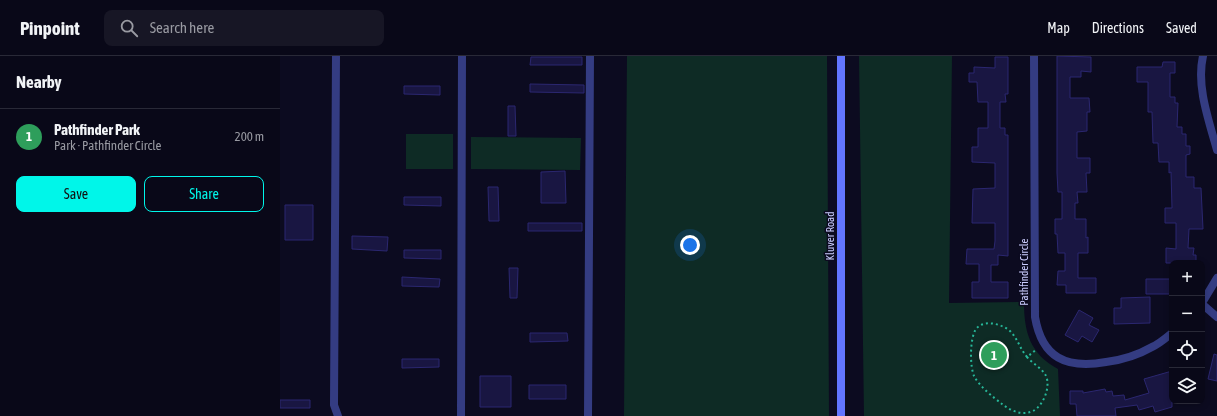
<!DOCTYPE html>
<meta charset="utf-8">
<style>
:root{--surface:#090818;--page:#171625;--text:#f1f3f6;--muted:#999aa2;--line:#292937;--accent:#00f6e9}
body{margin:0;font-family:"Asap Condensed",sans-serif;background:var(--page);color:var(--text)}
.controls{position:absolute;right:12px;bottom:12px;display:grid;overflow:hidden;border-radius:8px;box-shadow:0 2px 6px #0003}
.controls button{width:36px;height:36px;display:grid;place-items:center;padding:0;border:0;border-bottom:1px solid var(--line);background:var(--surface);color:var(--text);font:20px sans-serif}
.you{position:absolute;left:410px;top:189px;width:14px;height:14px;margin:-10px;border:3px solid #fff;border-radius:50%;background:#1a73e8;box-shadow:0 0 0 6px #1a73e833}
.badge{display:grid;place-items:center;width:26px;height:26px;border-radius:50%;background:var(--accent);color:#fff;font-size:13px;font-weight:700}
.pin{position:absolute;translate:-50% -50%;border:2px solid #fff;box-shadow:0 1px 4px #0006}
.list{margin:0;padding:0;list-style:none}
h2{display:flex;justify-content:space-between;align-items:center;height:52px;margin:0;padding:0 16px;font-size:17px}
h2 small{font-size:13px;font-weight:400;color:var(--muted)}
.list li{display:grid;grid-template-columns:26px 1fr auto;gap:12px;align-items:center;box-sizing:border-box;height:56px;padding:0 16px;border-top:1px solid var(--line)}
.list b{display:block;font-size:15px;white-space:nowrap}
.list p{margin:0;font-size:13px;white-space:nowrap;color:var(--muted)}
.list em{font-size:13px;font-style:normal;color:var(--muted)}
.actions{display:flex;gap:8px;padding:12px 16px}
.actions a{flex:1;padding:9px 0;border:1px solid var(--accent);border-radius:8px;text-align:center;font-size:14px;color:var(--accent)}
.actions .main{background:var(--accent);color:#111}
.icon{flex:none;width:22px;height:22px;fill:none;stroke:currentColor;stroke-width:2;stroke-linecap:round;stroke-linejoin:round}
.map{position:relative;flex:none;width:937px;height:360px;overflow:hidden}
header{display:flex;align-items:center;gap:24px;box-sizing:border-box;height:56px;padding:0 20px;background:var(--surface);border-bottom:1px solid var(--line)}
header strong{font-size:19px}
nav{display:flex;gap:22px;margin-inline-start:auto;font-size:14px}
.search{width:280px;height:36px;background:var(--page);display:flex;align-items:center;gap:10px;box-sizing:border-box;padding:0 14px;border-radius:8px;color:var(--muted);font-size:15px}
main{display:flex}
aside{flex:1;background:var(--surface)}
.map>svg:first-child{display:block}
.green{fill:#0e2b25}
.building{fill:#191642;stroke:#2b2770}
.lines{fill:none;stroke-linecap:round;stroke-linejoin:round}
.path{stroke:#27b799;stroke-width:2;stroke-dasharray:2 3;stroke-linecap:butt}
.street{stroke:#343c82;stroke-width:8}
.secondary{stroke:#6275ff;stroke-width:8}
.labels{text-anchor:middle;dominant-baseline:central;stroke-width:3;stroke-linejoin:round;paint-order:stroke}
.street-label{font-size:11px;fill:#cbcdff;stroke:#0c0b20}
</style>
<header>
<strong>Pinpoint</strong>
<div class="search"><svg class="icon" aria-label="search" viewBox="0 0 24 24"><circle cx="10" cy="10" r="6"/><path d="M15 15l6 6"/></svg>Search here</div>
<nav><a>Map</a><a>Directions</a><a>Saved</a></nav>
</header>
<main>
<aside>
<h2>Nearby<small></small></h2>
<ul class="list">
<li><span class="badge" style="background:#2e9e5b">1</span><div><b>Pathfinder Park</b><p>Park · Pathfinder Circle</p></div><em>200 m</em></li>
</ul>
<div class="actions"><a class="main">Save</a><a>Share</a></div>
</aside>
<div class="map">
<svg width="937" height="360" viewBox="0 0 937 360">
<rect width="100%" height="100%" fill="#0c0b20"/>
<path class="green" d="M347,0h200l2,360h-205z
M579,0h93l-3,247 75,-1c0,30 6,52 34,67l2,47h-196z
M126,78h47v35h-47z
M191,81l110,1 -1,32 -109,-1z"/>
<path class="building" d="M777,0l34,1v15l-10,-1v6h-11v21h19l1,14h-3v19l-10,1v26h13v15h-4l1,19h-10l1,11h-3v16h11v19l2,-1v16h-10v25h18v15h-30v-8h-9l1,-14h7v-18h-7l-1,-19h-2v-15h7v-27h-4l-1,-19z
M251,1h51v8h-52z
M715,1h13v37h-3l1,8h-6v26h5v7h3v121l-10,-1v10h-7v17h17v16h-36v-16h7v-18h-13l1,-15h27l1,-8v-18h-23l1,-34 22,-1v-25l-23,-1v-15h6v-19h10v-26h-10l-1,-20h-8v-9h5v-6l21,1z
M883,6h12v11h-5v24h5v6h3l-1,24h5v7h4v12h4v8l-4,1v22h8v11h7l2,41h-14l-1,19h6l-1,7h3v8h-30v-15l10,1v-26h-11v-15h7l-1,-36 -2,1v-11h-10l-1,-19h-5l-1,-31h-4v-30h-11v-15h25z
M250,28l54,1v8l-54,-1z
M124,30h36v9l-36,-1z
M228,50h7l1,30h-8z
M285,115l1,32h-25v-31z
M208,131h10l1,34h-10z
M124,141h37v9l-37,-1z
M5,149h28v35h-28z
M248,167h54v8h-54z
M72,180l36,1 -1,14 -35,-2z
M124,194h37v9l-37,-1z
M229,212h9l-1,30h-7z
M122,221l38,2 -1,8 -37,-1z
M866,223h26v15h-26z
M870,241v26l-36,1v-16h7v-10z
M799,254l14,8 -4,7 10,5 -7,12 -10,-6 -4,6 -13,-7z
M250,277h37l1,8 -38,1z
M934,298l3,1v26l-9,-2z
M122,303h37v8l-37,1z
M892,315v36l-17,5 -2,-6 -14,4 -2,-5 -22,3 1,8h-39l-1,-12h-6v-13h13v2l22,-4 1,3 6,-1 1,5 11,-1 1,5 24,-7 -5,-14z
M200,320h31v31h-31z
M249,329h37v14h-37z
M0,344h30v8h-30z"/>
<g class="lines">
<path class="path" d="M747,301c-7,-8 -9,-18 -17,-26 -9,-8 -31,-13 -36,2 -4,11 -4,33 0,43 5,10 19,21 28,28 9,7 20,12 31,7 10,-5 18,-24 13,-35 -3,-7 -14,-13 -19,-19l10,-8"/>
<path class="street" d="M56,0l-2,349 4,11
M754,0l1,261c7,41 31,52 71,45 16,-2 32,-7 46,-15 7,-3 14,-9 20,-14
M923,0c-7,30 6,65 14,94
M922,247l15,-25
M922,248l15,13
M181,360l1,-360
M308,360l2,-360"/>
<path class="secondary" d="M561,360v-360"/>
</g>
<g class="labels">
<g class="street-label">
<text transform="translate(550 180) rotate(-90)">Kluver Road</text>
<text transform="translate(744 216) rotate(-90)">Pathfinder Circle</text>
</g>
</g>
</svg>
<div class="controls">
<button>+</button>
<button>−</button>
<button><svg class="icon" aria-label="locate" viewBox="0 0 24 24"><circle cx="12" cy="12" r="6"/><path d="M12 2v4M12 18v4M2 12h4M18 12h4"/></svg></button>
<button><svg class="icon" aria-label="layers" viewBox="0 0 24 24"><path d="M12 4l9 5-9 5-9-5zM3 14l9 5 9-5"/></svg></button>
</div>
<div class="you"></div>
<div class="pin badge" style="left:714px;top:299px;background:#2e9e5b">1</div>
</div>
</main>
